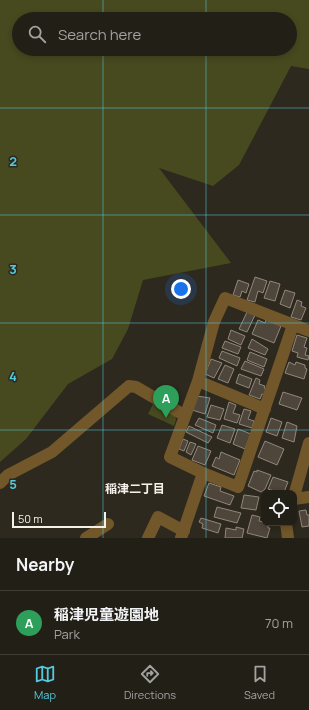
<!DOCTYPE html>
<meta charset="utf-8">
<style>
:root{--surface:#221f16;--page:#2a271f;--text:#f1f3f6;--muted:#a2a2a1;--line:#3f3d35;--accent:#55cadf}
body{margin:0;font-family:Manrope,"Noto Sans JP",sans-serif;background:var(--page);color:var(--text)}
.controls{position:absolute;right:12px;bottom:12px;display:grid;overflow:hidden;border-radius:8px;box-shadow:0 2px 6px #0003}
.controls button{width:36px;height:36px;display:grid;place-items:center;padding:0;border:0;border-bottom:1px solid var(--line);background:var(--surface);color:var(--text);font:20px sans-serif}
.scale{position:absolute;left:12px;bottom:10px;width:94px;box-sizing:border-box;padding-left:4px;border:2px solid #f4f1ea;border-top:0;font-size:11px;line-height:14px;white-space:nowrap;color:#f4f1ea;-webkit-text-stroke:3px #2e291e;paint-order:stroke}
.you{position:absolute;left:181px;top:289px;width:14px;height:14px;margin:-10px;border:3px solid #fff;border-radius:50%;background:#1a73e8;box-shadow:0 0 0 6px #1a73e833}
.badge{display:grid;place-items:center;width:26px;height:26px;border-radius:50%;background:var(--accent);color:#fff;font-size:13px;font-weight:700}
.pin{position:absolute;translate:-50% -33px;filter:drop-shadow(0 1px 2px #0008)}
.pin::after{content:'';position:absolute;top:21px;width:14px;height:12px;background:inherit;clip-path:polygon(0 0,100% 0,50% 100%)}
.list{margin:0;padding:0;list-style:none}
h2{display:flex;justify-content:space-between;align-items:center;height:52px;margin:0;padding:0 16px;font-size:17px}
h2 small{font-size:13px;font-weight:400;color:var(--muted)}
.list li{display:grid;grid-template-columns:26px 1fr auto;gap:12px;align-items:center;box-sizing:border-box;height:64px;padding:0 16px;border-top:1px solid var(--line)}
.list b{display:block;font-size:15px;white-space:nowrap}
.list p{margin:0;font-size:13px;white-space:nowrap;color:var(--muted)}
.list em{font-size:13px;font-style:normal;color:var(--muted)}
.icon{flex:none;width:22px;height:22px;fill:none;stroke:currentColor;stroke-width:2;stroke-linecap:round;stroke-linejoin:round}
.map{position:relative;flex:none;width:309px;height:538px;overflow:hidden}
.search{position:absolute;background:var(--surface);box-shadow:0 2px 6px #0003;left:12px;right:12px;top:12px;height:44px;display:flex;align-items:center;gap:10px;box-sizing:border-box;padding:0 14px;border-radius:22px;color:var(--muted);font-size:15px}
.sheet{height:116px;background:var(--surface)}
nav{display:flex;justify-content:space-around;align-items:center;box-sizing:border-box;height:56px;border-top:1px solid var(--line);background:var(--surface);font-size:11px;color:var(--muted)}
nav a{display:grid;justify-items:center;gap:2px}
nav .on{color:var(--accent)}
.map>svg:first-child{display:block}
.green{fill:#474a1f;fill-rule:evenodd}
.building{fill:#4e453b;stroke:#91877c}
.lines{fill:none;stroke-linecap:round;stroke-linejoin:round}
.minor{stroke:#72572a;stroke-width:12}
.grid{fill:none;stroke:#55cadf;stroke-width:1;stroke-opacity:0.55}
.labels{text-anchor:middle;dominant-baseline:central;stroke-width:3;stroke-linejoin:round;paint-order:stroke}
.neighbourhood-label{font-size:12px;font-weight:bold;fill:#f4f1ea;stroke:#2e291e}
.grid-label{font-size:13px;text-anchor:middle;font-weight:bold;fill:#55cadf;stroke:#2e291e;stroke-width:3;stroke-linejoin:round;paint-order:stroke}
</style>
<div class="map">
<svg width="309" height="538" viewBox="0 0 309 538">
<rect width="100%" height="100%" fill="#2e291e"/>
<path class="green" d="M0,0h309v69l-18,-3 -52,99 -26,21 -54,-18 72,95 -88,17 -15,49 -16,30 -44,25 -42,55 -26,23zM19,19h271v30h-271z
M153,404l22,11 1,5 -2,6 -26,-12z"/>
<path class="building" d="M255,277l12,4 -4,12 -5,-2 -3,11 -8,-2z
M238,280l11,4 -3,9 -4,-2 -2,6 -7,-2z
M270,281l10,3 -5,17 -11,-3z
M285,290l10,3 -5,15 -10,-4z
M297,300l5,2 -1,4 5,2 -5,12 -10,-3z
M247,312l8,3 -8,17 -8,-3z
M258,320l7,3 1,-3 15,6 -7,17 -22,-9z
M231,330l14,6 -4,9 -13,-6z
M297,335l10,3 -3,9 3,1 -2,7 4,1 -1,4 -11,-3 1,-4 -6,-2z
M252,339l16,10 -3,6 -17,-7z
M225,341l16,6 -3,7 -16,-6z
M222,351l18,7 -3,8 -18,-8z
M250,352l17,7 -3,8 -17,-7z
M211,359l11,4 -8,15 -9,-4z
M245,361l19,8 -3,7 -20,-7z
M289,362l6,3 1,-3 9,3v3l2,1 -3,10 -19,-6z
M225,365l9,4 -6,14 -10,-4z
M239,374l13,5 -3,9 -13,-5z
M256,378l4,2 -1,4 6,2 -1,2 3,1 -3,6 -2,-1 -2,5 -11,-4z
M283,392l19,6 -5,12 -18,-6z
M197,396l13,2 -5,16 -13,-4z
M229,402l7,3 -3,8 7,2 -3,8 -13,-4z
M211,405l13,4 -4,11 -13,-3z
M244,409l7,2 -3,8 6,2 -2,7 -13,-4z
M199,418l17,7 -3,8 -18,-8z
M271,418l11,4 -5,14 -11,-4z
M287,422l10,4 -3,16 -12,-4z
M222,425l13,4 -5,14 -13,-5z
M189,426l23,11 -4,6 -22,-11z
M238,429l13,5 -6,15 -12,-5z
M183,439l5,2 -4,10 -5,-2z
M265,441l19,8 -7,16 -19,-8z
M190,442l6,2 -5,11 -5,-3z
M198,446l13,5 -6,14 -13,-5z
M221,452l19,8 -6,15 -22,-9 4,-9 3,2z
M257,470l14,5 -6,14 -4,3 -13,-6 6,-15 3,1z
M273,477l15,5 -4,10 -4,1 -12,-4z
M209,483l12,4 -1,4 14,5 -4,9 -26,-9z
M244,495l15,2 -3,13 -15,-2z
M217,507l24,6 -4,10 -23,-6z
M306,510l1,5h2v11l-7,1 -3,-16z
M252,515l8,2 -1,4 9,2v5h2l-3,10 -20,-5z
M201,518l20,6 -3,9 -16,-5 1,-4 -4,-2z
M236,527l8,2 -2,9h-17l1,-10 10,2z"/>
<g class="lines">
<path class="minor" d="M293,325l-55,162 -35,-14 -33,-16 28,-76 16,-59 11,-24 84,33
M198,381l67,28
M0,483l8,-8 44,-23 77,-66 7,1 48,28
M294,496l15,-53
M294,499l15,-2
M286,523l2,15
M86,538l22,-14
M148,538l10,-21 26,14
M181,538l22,-65"/>
</g>
<path class="grid" d="M103,0v19M206,0v19M103,49v489M206,49v489M0,108h309M0,215h309M0,323h309M0,430h309"/>
<g class="labels">
<g class="neighbourhood-label">
<text x="135" y="488">稲津二丁目</text>
</g>
</g>
<g class="grid-label">
<text x="13" y="166">2</text>
<text x="13" y="274">3</text>
<text x="13" y="381">4</text>
<text x="13" y="489">5</text>
</g>
</svg>
<div class="controls">
<button><svg class="icon" aria-label="locate" viewBox="0 0 24 24"><circle cx="12" cy="12" r="6"/><path d="M12 2v4M12 18v4M2 12h4M18 12h4"/></svg></button>
</div>
<div class="scale">50 m</div>
<div class="you"></div>
<div class="pin badge" style="left:166px;top:418px;background:#2e9e5b">A</div>
<div class="search"><svg class="icon" aria-label="search" viewBox="0 0 24 24"><circle cx="10" cy="10" r="6"/><path d="M15 15l6 6"/></svg>Search here</div>
</div>
<section class="sheet">
<h2>Nearby<small></small></h2>
<ul class="list">
<li><span class="badge" style="background:#2e9e5b">A</span><div><b>稲津児童遊園地</b><p>Park</p></div><em>70 m</em></li>
</ul>
</section>
<nav>
<a class="on"><svg class="icon" aria-label="map" viewBox="0 0 24 24"><path d="M3 6l6-2 6 2 6-2v14l-6 2-6-2-6 2zM9 4v14M15 6v14"/></svg>Map</a>
<a><svg class="icon" aria-label="directions" viewBox="0 0 24 24"><path d="M12 3l9 9-9 9-9-9zM9 14v-3h6M13 9l2 2-2 2"/></svg>Directions</a>
<a><svg class="icon" aria-label="saved" viewBox="0 0 24 24"><path d="M7 4h10v16l-5-4-5 4z"/></svg>Saved</a>
</nav>
